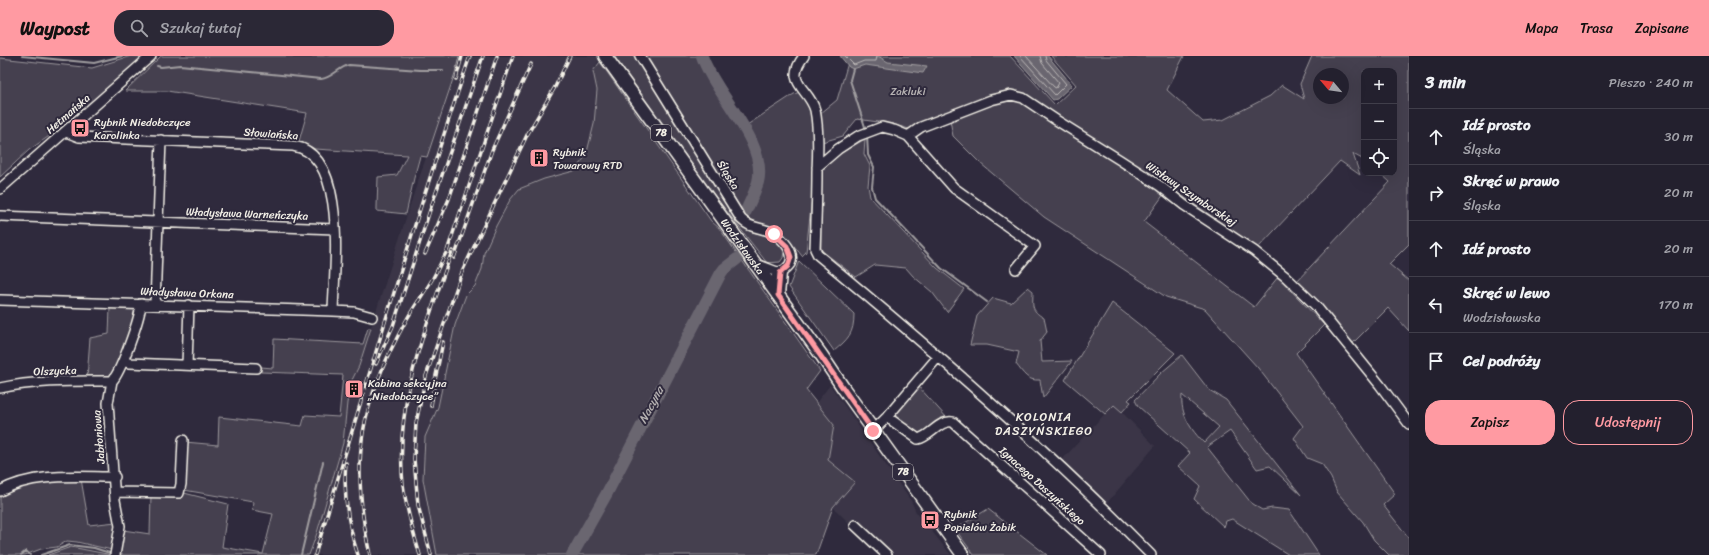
<!DOCTYPE html>
<html lang="pl">
<meta charset="utf-8">
<style>
:root{--surface:#23202e;--page:#2b2836;--text:#f1f3f6;--muted:#a3a3aa;--line:#403e4a;--accent:#ff9aa2}
body{margin:0;font-family:Sriracha,sans-serif;background:var(--page);color:var(--text)}
.controls{position:absolute;right:12px;top:12px;display:grid;overflow:hidden;border-radius:8px;box-shadow:0 4px 16px #0002}
.controls button{width:36px;height:36px;display:grid;place-items:center;padding:0;border:0;border-bottom:1px solid var(--line);background:var(--surface);color:var(--text);font:20px sans-serif}
.compass{position:absolute;left:1313px;top:12px;width:36px;height:36px;border-radius:50%;background:var(--surface);box-shadow:0 4px 16px #0002;rotate:299deg}
.stop{position:absolute;width:12px;height:12px;margin:-9px;border:3px solid #ff9aa2;border-radius:50%;background:#fff}
.stop.end{background:#ff9aa2;border-color:#fff;box-shadow:0 1px 4px #0008}
.list{margin:0;padding:0;list-style:none}
h2{display:flex;justify-content:space-between;align-items:center;height:52px;margin:0;padding:0 16px;font-size:17px}
h2 small{font-size:13px;font-weight:400;color:var(--muted)}
.list li{display:grid;grid-template-columns:26px 1fr auto;gap:12px;align-items:center;box-sizing:border-box;height:56px;padding:0 16px;border-top:1px solid var(--line)}
.list b{display:block;font-size:15px;white-space:nowrap}
.list p{margin:0;font-size:13px;white-space:nowrap;color:var(--muted)}
.list em{font-size:13px;font-style:normal;color:var(--muted)}
.actions{display:flex;gap:8px;padding:12px 16px}
.actions a{flex:1;padding:9px 0;border:1px solid var(--accent);border-radius:16px;text-align:center;font-size:14px;color:var(--accent)}
.actions .main{background:var(--accent);color:#111}
.icon{flex:none;width:22px;height:22px;fill:none;stroke:currentColor;stroke-width:2;stroke-linecap:round;stroke-linejoin:round}
.map{position:relative;flex:none;width:1409px;height:499px;overflow:hidden}
header{display:flex;align-items:center;gap:24px;box-sizing:border-box;height:56px;padding:0 20px;background:var(--accent);color:#111}
header strong{font-size:19px}
nav{display:flex;gap:22px;margin-inline-start:auto;font-size:14px}
.search{width:280px;height:36px;background:var(--page);display:flex;align-items:center;gap:10px;box-sizing:border-box;padding:0 14px;border-radius:16px;color:var(--muted);font-size:15px}
main{display:flex}
aside{flex:1;background:var(--surface)}
.map>svg:first-child{display:block}
.built{fill:#3b3647}
.green{fill:#454050;stroke:#9c989c;fill-rule:evenodd}
.water{fill:#6a6670;stroke:#a19ea0}
.lines{fill:none;stroke-linecap:round;stroke-linejoin:round}
.shore{stroke:#bdb9b8;stroke-width:1}
.stream{stroke:#a19ea0;stroke-width:2}
.river{stroke:#6a6670;stroke-width:12}
.minor-casing{stroke:#f4f1e8;stroke-width:12}
.major-casing{stroke:#f4f1e8;stroke-width:15}
.minor{stroke:#2f2a3d;stroke-width:9}
.major{stroke:#2f2a3d;stroke-width:12}
.rail-casing{stroke:#f4f1e8;stroke-width:3.5}
.rail{stroke:#2f2a3d;stroke-width:2;stroke-dasharray:6;stroke-linecap:butt}
.route{stroke:#ff9aa2;stroke-width:5}
.labels{text-anchor:middle;dominant-baseline:central;stroke-width:4;stroke-linejoin:round;paint-order:stroke}
.shield{fill:#2f2a3d;stroke:#b9b5b5;stroke-width:1}
.shield-label{font-size:10px;font-weight:bold;fill:#f4f1e8}
.park-label{font-size:11px;fill:#b7b3b3;stroke:#2f2a3d}
.street-label{font-size:11px;fill:#f4f1e8;stroke:#2f2a3d}
.poi-label{font-size:11px;fill:#f4f1e8;stroke:#2f2a3d;text-anchor:start}
.water-label{font-size:12px;font-style:italic;fill:#b6b2b2;stroke:#2f2a3d}
.neighbourhood-label{font-size:12px;letter-spacing:1px;fill:#f4f1e8;stroke:#2f2a3d}
</style>
<header>
<strong>Waypost</strong>
<div class="search"><svg class="icon" aria-label="search" viewBox="0 0 24 24"><circle cx="10" cy="10" r="6"/><path d="M15 15l6 6"/></svg>Szukaj tutaj</div>
<nav><a>Mapa</a><a>Trasa</a><a>Zapisane</a></nav>
</header>
<main>
<div class="map">
<svg width="1409" height="499" viewBox="0 0 1409 499">
<rect width="100%" height="100%" fill="#2f2a3d"/>
<filter id="ink" filterUnits="userSpaceOnUse"><feTurbulence type="fractalNoise" baseFrequency=".025" numOctaves="2"/><feDisplacementMap in="SourceGraphic" scale="8" xChannelSelector="R" yChannelSelector="G"/><feConvolveMatrix kernelMatrix="1 2 1 2 8 2 1 2 1" color-interpolation-filters="sRGB"/></filter>
<g filter="url(#ink)">
<path class="built" d="M459,0h142l-8,15 4,18 -3,35 -8,32 -12,15 -45,13 -45,68 -1,17 -8,17 -9,9 -11,30 -17,82 -13,30 -2,42 14,76h-128l8,-22 26,-90 4,-40 4,-22 13,-32 51,-159 40,-117z
M830,329l81,116 5,11 35,43h-61l-37,-28 -20,-20 22,-25 -27,-22 6,-35 -18,-22z
M1114,348l41,42 -48,57 -46,-42z"/>
<path class="green" d="M131,0l13,1 -86,73 -29,20 -29,27v-119l92,10z
M161,0h298l-4,17 -28,84 -7,-1 -6,22 -8,36 -29,-3v-4l1,-30 19,-2 10,-20 -92,-6 -16,-8 8,-28 -140,-22h-42z
M614,0h23l106,172c18,10 27,1 41,22l-1,8 -3,4 -13,1 -49,-63z
M646,0h59l48,82 4,12 -1,33 -1,-1 -12,30z
M850,0h160l45,49 21,-20 -25,-29h133l-17,34 36,32 20,-2 47,-24 12,-11 22,14 -4,-15 12,-28h97v188l-20,20 20,17v50l-21,-23 -35,35 -57,-61 94,-100 -10,-9h14v-102h-30v89l-11,-6 7,21 -20,-14 -82,87 -89,-61 -25,35 110,85 24,-30 46,48 -28,28 99,141 -12,11 26,33v17h-20l-15,-15 -11,-18 -26,-30 -6,-14 -9,-14 -15,-6 -13,-20 9,-12 -45,-58 -53,-59 -39,-12 -122,-80 -64,-54 -27,-27 -3,-16 -5,-5 -36,14 -17,-5 -35,-5 -14,17 -21,6 -1,-29 16,-13zM1319,18h24v24h-24z
M600,6l111,159 8,7 101,143 -14,19 28,35 -6,35 27,22 -22,25 -17,48h-379l-14,-76 2,-42 13,-30 17,-82 11,-30 9,-9 7,-17 2,-16 12,-27 14,-26 9,-11 25,-10 30,-8 12,-15 8,-32 3,-34 -4,-19z
M800,36l12,18 1,18 1,51 -8,73 -4,4c-8,-10 -17,-23 -29,-28 -10,-5 -17,-1 -26,-10 14,-38 25,-55 0,-93l47,-31z
M865,83l-1,15 6,12 -2,20 2,11 67,71 27,21 -17,23 -15,-20 -19,-16 -7,-8 -31,-3 -19,12 -35,-27 -1,-79 14,-14z
M799,205l55,53c0,20 -6,25 -20,37l-45,-64z
M1028,231l5,4c0,14 -3,19 11,27l3,14 -7,9 2,21 30,-1 -29,37 -3,-18c-13,1 -16,-6 -24,-16l3,-12 -32,-7h-17l7,-29 16,-18 18,5z
M1112,247l63,50 -47,47 3,2 -9,10 -8,-7 -9,9 -40,-34z
M138,251l-12,39 -13,31 -26,1 3,-40 19,-4 1,-26z
M368,272h3l-12,38 -8,16 -4,21 -4,40 -26,90 -8,22h-191l5,-25 27,4 1,-39 33,-2 44,11 -6,43 41,7 10,-40 -21,-4 1,-8 -69,-12 1,-48 33,3 1,-28 83,9 3,-11 34,2 4,-42 -82,-3v-5l12,1 1,-29 89,5z
M1182,299l27,35 17,10 75,95 -31,-29 -13,3 -27,-38 -23,16 45,57 10,6 10,-2 17,2 30,45h-30l-57,-36 -6,2 -2,6 -30,-28 6,-13 -22,-20 12,-13 -52,-47 -3,-6 26,-27zM1182,339l37,32 -15,16c-13,-13 -24,-29 -22,-48z
M918,330l29,32 -25,19 -31,-19z
M81,423l8,46 27,-3 -4,28 -35,-8 -10,-1 -10,6 -16,2 -16,6h-25v-57c20,-20 55,-17 81,-19z
M988,453l59,46h-73l-19,-26z
M71,491l41,8h-64z"/>
<path class="water" d="M840,0h38l10,6 39,4 -4,7 -58,-8 -12,4 -4,-2z
M1014,0h34l24,29 -15,14 -4,1z"/>
<g class="lines">
<path class="shore" d="M845,0l9,9 10,-4h12l1,-5
M1020,0l35,39 11,-11 -20,-24 -1,-4
M1026,0l28,31 2,1 3,-5 -17,-20 -2,-7"/>
<path class="stream" d="M22,0l72,7 28,-7
M157,10l4,1 19,-2 141,14c11,-1 18,-12 28,-14l71,5h23
M853,13l-3,11 16,50
M867,79l1,20 6,12 -2,20 3,11 66,70 46,34
M21,499l5,-4 4,4
M41,499l29,-10 24,3 19,6
M301,499l22,-93"/>
<path class="river" d="M702,0c12,37 66,86 56,126 -3,10 -8,20 -12,29
M572,499l35,-62 114,-220 3,-4 13,-10"/>
<g class="minor-casing">
<path id="minor" d="M640,0l101,163c9,10 21,8 32,14 9,5 23,19 17,31 -3,5 -10,9 -14,13
M804,0c-21,27 5,32 11,54 4,20 3,42 2,62 0,26 -1,51 -2,77l3,6c115,95 228,193 333,300
M66,76l13,5 214,9c56,8 41,124 40,165
M908,80l13,-9 70,-27 20,-5 12,3 33,22 64,40 40,26 24,19 70,46 32,26 30,29 64,79 29,39
M817,111l21,-18 20,-13 24,-9 12,3 14,6 46,52 81,58 -19,23
M0,133l151,-133
M0,160l335,13
M756,208l24,9
M0,244l333,11 21,1 18,5
M155,248l6,-164
M123,305l6,2 127,5
M187,309l2,-60
M112,325l-4,22 7,97 5,26 -5,29
M112,325c9,-9 28,-63 29,-77
M0,332c37,-8 75,-7 112,-7
M887,361l31,22c12,-2 22,-20 35,-17l148,133
M873,375l14,-14 51,-60
M0,435c34,-19 77,-14 115,-14
M115,436l64,1 2,-9 2,-44
M855,469l32,30"/>
</g>
<g class="major-casing">
<g id="major">
<path id="s1" d="M605,0l217,300 22,33 119,166"/>
<path d="M778,239l2,-22"/>
</g>
</g>
<use href="#minor" class="minor"/>
<use href="#major" class="major"/>
<g class="rail-casing">
<path id="rail" d="M456,23l6,-23
M425,198l24,-55 48,-143
M454,202l38,-108 39,-86
M376,308l17,-38 37,-116 53,-154
M431,350l4,-26 8,-38
M346,407c-3,31 2,62 12,92
M315,499c50,-167 99,-334 155,-499
M370,499c-21,-95 -10,-152 37,-236 8,-14 18,-27 26,-41 5,-9 9,-18 14,-27l66,-195
M420,499c-7,-23 -14,-47 -17,-71 -9,-82 23,-157 49,-233
M431,499l-13,-50 -4,-46 2,-36 10,-47 36,-104 65,-137 28,-48 15,-31"/>
</g>
<use href="#rail" class="rail"/>
</g>
</g>
<g class="lines" filter="url(#ink)">
<path class="route" d="M774,178l13,12 4,11 -3,9 -8,7 -2,22 95,136"/>
</g>
<defs>
<g id="bus-square" transform="scale(1)"><rect x="-9" y="-9" width="18" height="18" rx="4" fill="#ff9aa2" stroke="#2f2a3d"/><path d="M-5-6H5V4H4V6H2V4H-2V6H-4V4H-5ZM-3.5-4V0h7V-4ZM-3.5 1.2v1.5H-2V1.2ZM2 1.2v1.5H3.5V1.2Z" fill="#111"/></g>
<g id="building-square" transform="scale(1)"><rect x="-9" y="-9" width="18" height="18" rx="4" fill="#ff9aa2" stroke="#2f2a3d"/><path d="M-4-6H4V6H1V3H-1V6H-4ZM-2.5-4.3h1.7v1.8h-1.7ZM.8-4.3h1.7v1.8H.8ZM-2.5-1h1.7V.8h-1.7ZM.8-1h1.7V.8H.8Z" fill="#111"/></g>
</defs>
<g fill-rule="evenodd">
<use href="#bus-square" x="80" y="72"/>
<use href="#building-square" x="539" y="102"/>
<use href="#building-square" x="354" y="333"/>
<use href="#bus-square" x="930" y="464"/>
</g>
<g class="labels">
<g class="shield">
<rect x="651" y="69" width="20" height="16" rx="3"/>
<rect x="893" y="408" width="20" height="16" rx="3"/>
</g>
<g class="shield-label">
<text x="661" y="77">78</text>
<text x="903" y="416">78</text>
</g>
<g class="park-label">
<text x="908" y="35">Zakluki</text>
</g>
<g class="street-label">
<text transform="translate(68 58) rotate(-41)">Hetmańska</text>
<text transform="translate(271 78) rotate(4)">Słowiańska</text>
<text transform="translate(728 119) rotate(58)">Śląska</text>
<text transform="translate(1191 138) rotate(34)">Wisławy Szymborskiej</text>
<text transform="translate(247 158) rotate(2)">Władysława Warneńczyka</text>
<text stroke="none"><textPath href="#s1" startOffset="235">Wodzisławska</textPath></text>
<text transform="translate(187 237) rotate(2)">Władysława Orkana</text>
<text transform="translate(55 315) rotate(-2)">Olszycka</text>
<text transform="translate(99 381) rotate(-95)">Jabłoniowa</text>
<text transform="translate(1042 430) rotate(42)">Ignacego Daszyńskiego</text>
</g>
<g class="poi-label">
<text x="94" y="66">Rybnik Niedobczyce<tspan x="94" dy="13">Karolinka</tspan></text>
<text x="553" y="96">Rybnik<tspan x="553" dy="13">Towarowy RTD</tspan></text>
<text x="368" y="327">Kabina sekcyjna<tspan x="368" dy="13">„Niedobczyce”</tspan></text>
<text x="944" y="458">Rybnik<tspan x="944" dy="13">Popielów Żabik</tspan></text>
</g>
<g class="water-label">
<text transform="translate(651 349) rotate(-62)">Nacyna</text>
</g>
<g class="neighbourhood-label">
<text x="1044" y="361">KOLONIA<tspan x="1044" dy="14">DASZYŃSKIEGO</tspan></text>
</g>
</g>
</svg>
<div class="controls">
<button>+</button>
<button>−</button>
<button><svg class="icon" aria-label="locate" viewBox="0 0 24 24"><circle cx="12" cy="12" r="6"/><path d="M12 2v4M12 18v4M2 12h4M18 12h4"/></svg></button>
</div>
<svg class="compass" viewBox="-18 -18 36 36"><path d="M0-13l5 13h-10z" fill="#e53935"/><path d="M0 13l5-13h-10z" fill="#a3a3aa"/></svg>
<div class="stop" style="left:774px;top:178px"></div>
<div class="stop end" style="left:873px;top:375px"></div>
</div>
<aside>
<h2>3 min<small>Pieszo · 240 m</small></h2>
<ul class="list">
<li><svg class="icon" aria-label="ahead" viewBox="0 0 24 24"><path d="M12 20V5M6 11l6-6 6 6"/></svg><div><b>Idź prosto</b><p>Śląska</p></div><em>30 m</em></li>
<li><svg class="icon" aria-label="right" viewBox="0 0 24 24"><path d="M7 20v-9h11M14 6l5 5-5 5"/></svg><div><b>Skręć w prawo</b><p>Śląska</p></div><em>20 m</em></li>
<li><svg class="icon" aria-label="ahead" viewBox="0 0 24 24"><path d="M12 20V5M6 11l6-6 6 6"/></svg><div><b>Idź prosto</b></div><em>20 m</em></li>
<li><svg class="icon" aria-label="left" viewBox="0 0 24 24"><path d="M17 20v-9H6M10 6l-5 5 5 5"/></svg><div><b>Skręć w lewo</b><p>Wodzisławska</p></div><em>170 m</em></li>
<li><svg class="icon" aria-label="arrive" viewBox="0 0 24 24"><path d="M6 21V4h12l-3 4 3 4H6"/></svg><div><b>Cel podróży</b></div></li>
</ul>
<div class="actions"><a class="main">Zapisz</a><a>Udostępnij</a></div>
</aside>
</main>
